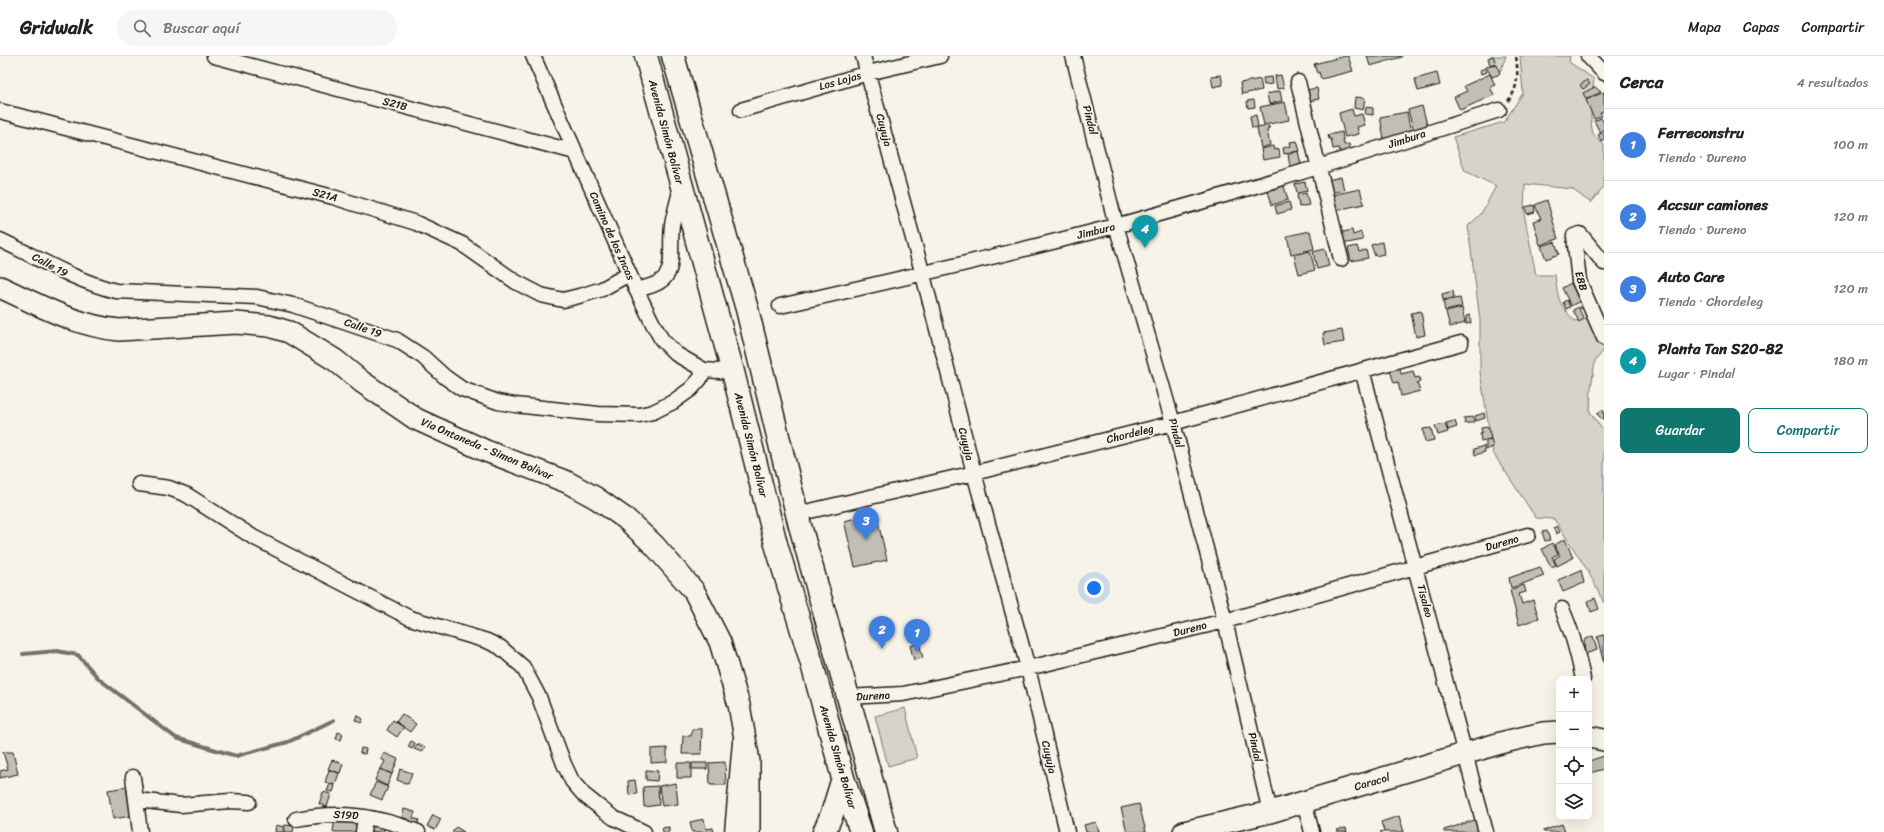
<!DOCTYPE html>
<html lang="es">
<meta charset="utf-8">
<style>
:root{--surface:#fff;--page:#f6f6f6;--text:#222;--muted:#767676;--line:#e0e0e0;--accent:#0f766e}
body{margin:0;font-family:Sriracha,sans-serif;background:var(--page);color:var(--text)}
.controls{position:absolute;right:12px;bottom:12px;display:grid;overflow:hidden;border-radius:8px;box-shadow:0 4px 16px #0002}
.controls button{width:36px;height:36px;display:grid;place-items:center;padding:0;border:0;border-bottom:1px solid var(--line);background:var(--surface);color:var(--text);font:20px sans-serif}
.you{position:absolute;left:1094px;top:532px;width:14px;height:14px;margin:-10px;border:3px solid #fff;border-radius:50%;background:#1a73e8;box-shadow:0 0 0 6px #1a73e833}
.badge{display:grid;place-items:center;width:26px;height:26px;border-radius:50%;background:var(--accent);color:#fff;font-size:13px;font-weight:700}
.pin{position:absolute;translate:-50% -33px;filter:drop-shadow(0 1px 2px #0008)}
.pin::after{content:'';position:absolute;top:21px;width:14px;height:12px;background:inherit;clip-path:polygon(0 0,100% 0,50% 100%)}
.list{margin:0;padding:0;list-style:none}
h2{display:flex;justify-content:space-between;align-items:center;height:52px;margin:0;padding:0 16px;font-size:17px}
h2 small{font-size:13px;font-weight:400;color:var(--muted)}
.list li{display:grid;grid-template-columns:26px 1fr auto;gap:12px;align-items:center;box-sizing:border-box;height:72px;padding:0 16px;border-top:1px solid var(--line)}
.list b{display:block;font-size:15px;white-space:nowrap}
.list p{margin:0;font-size:13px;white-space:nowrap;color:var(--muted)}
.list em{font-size:13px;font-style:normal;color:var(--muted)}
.actions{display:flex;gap:8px;padding:12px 16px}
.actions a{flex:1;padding:9px 0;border:1px solid var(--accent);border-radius:8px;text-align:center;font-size:14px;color:var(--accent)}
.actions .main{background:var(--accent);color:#fff}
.icon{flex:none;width:22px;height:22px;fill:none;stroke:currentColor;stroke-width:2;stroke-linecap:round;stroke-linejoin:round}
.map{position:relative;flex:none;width:1604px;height:776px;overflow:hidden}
header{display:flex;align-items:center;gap:24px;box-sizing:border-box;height:56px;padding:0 20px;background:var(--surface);border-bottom:1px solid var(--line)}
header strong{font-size:19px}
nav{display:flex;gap:22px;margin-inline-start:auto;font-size:14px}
.search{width:280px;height:36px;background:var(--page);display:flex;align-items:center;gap:10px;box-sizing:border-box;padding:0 14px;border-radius:22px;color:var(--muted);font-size:15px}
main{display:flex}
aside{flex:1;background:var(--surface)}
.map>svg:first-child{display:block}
.green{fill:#d7d3cb;stroke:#7a7874}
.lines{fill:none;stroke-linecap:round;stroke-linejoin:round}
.stream{stroke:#72716c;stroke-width:4}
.building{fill:#c0beb5;stroke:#1c1c1c}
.street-casing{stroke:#1c1c1c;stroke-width:17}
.secondary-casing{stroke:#1c1c1c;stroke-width:24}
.highway-casing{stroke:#1c1c1c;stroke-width:25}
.path{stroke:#1c1c1c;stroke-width:2.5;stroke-dasharray:4 3;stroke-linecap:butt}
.street{stroke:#f7f3e8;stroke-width:14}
.secondary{stroke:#f7f3e8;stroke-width:21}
.highway{stroke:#f7f3e8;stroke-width:22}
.labels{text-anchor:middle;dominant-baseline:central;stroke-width:3.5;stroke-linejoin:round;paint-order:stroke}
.street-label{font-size:11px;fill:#1c1c1c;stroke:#f7f3e8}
</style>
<header>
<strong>Gridwalk</strong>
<div class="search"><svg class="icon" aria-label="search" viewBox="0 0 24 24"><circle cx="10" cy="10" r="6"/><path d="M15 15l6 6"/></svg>Buscar aquí</div>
<nav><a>Mapa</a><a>Capas</a><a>Compartir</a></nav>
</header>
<main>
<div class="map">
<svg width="1604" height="776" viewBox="0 0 1604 776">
<rect width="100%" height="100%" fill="#f7f3e8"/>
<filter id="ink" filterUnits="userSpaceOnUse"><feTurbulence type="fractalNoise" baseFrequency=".025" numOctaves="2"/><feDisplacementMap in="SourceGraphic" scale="8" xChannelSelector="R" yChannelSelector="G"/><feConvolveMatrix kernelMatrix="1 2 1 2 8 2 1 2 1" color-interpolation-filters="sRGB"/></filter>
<g filter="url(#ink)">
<path class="green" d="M1490,0h16l-6,16z
M1520,0h50l-1,6 25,17c-2,11 -5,44 -1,54 2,4 8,9 11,12v42l-13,16 -19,-14 -47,-5 -1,29 12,62h19c3,23 3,29 20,46l18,-4 11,28v5l-9,11 -4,27 -1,24 14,20v171l-16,-32 -34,-52 -18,-1 -43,-65 -13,-81v-52l-12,-94 13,-12 15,-28 -31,-15 -12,-34 51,-15 19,-29z
M905,652l12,50 -29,8 -13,-50z"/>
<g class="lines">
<path class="stream" d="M23,598l34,-3 21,4 21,24 77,59 60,18 52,-14 46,-22"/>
</g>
<path class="building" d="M1345,0h3l5,15 -32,8 -2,-7 -2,1 -3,-9z
M1367,0h35v1l-32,9z
M1493,0l3,7 -6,2 -2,-7z
M1494,8v2l3,-1 3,9 -8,3 -6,-10z
M1485,12l2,4 -6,2 -1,-4z
M1437,17l3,12 -22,6 -3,-12z
M1490,18l5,11 -5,2 4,8 -34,15 -6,-13 13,-6 -3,-5z
M1221,19l2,10 -10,2 -2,-11z
M1281,19l3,13 -7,1 -2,-13z
M1271,21l1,7 -8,1 -1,-7z
M1260,23l2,11 -20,4 -2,-11z
M1587,24l3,4 -7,5 -3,-4z
M1595,31l6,5 -15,7 -3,-6z
M1317,32l2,11 -16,3 -2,-11z
M1280,35l2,10 -13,3 -2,-10z
M1604,36v19l-4,2 2,3 -8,3 -8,-19z
M1355,41l10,1 -2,12 -9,-2z
M1254,44l1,7 -7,1 -1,-7z
M1285,46l4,18 -25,5 -4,-18z
M1422,50l6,22 -14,4 -6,-22z
M1366,51l7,1v7l-8,-1z
M1352,53l2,7 8,-2 3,11 -8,2 2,7 -14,3 -6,-24z
M1407,56l4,22 -27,5 -4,-22z
M1256,59l2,12 -6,1 -2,-12z
M1601,62l3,5v7l-4,2 -6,-11z
M1269,70v3l-2,1 3,15 -9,3 -4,-20z
M1342,76l2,13 5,-1 2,7 -11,2 -1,-5 -6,1 -2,-10h-2l-1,-4z
M1604,76v9l-2,1 -4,-7z
M1297,85l3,10 -16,3 -1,-6 8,-2 -1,-4z
M1273,90l1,4 5,-1 1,8 -17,3 -2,-11z
M1298,95l3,13 -11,3 -2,-13z
M1341,121l3,13 -18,4 -3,-13z
M1305,126l2,9 -10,2 -2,-9z
M1284,130l4,14 -16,5 -4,-14z
M1360,133l4,15 -32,7 -5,-15z
M1306,137l3,12 -10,2 -2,-12z
M1547,144l11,39 -18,6 -7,-24 8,-2 -6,-14z
M1289,146l2,8 -14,4 -2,-8z
M1534,149l1,7 -8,2 -2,-7z
M1352,174l1,5 8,-3 2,8 -21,4 -3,-11z
M1310,175l4,18 -23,5 -4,-18z
M1382,186l2,12 -9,2 -4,-11z
M1555,186l4,12 -13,5 -5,-13z
M1357,190l2,6 7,-2 2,8 -17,3 -3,-13z
M1325,193l4,17 -12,3 -4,-17z
M1310,195l5,19 -16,4 -5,-19z
M1571,227l9,18 -9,5 -9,-18z
M1453,235l1,7 -11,2 -1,-6z
M1460,242l2,9 -17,4 -2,-10z
M1567,244l3,7 -4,2 -3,-7z
M1581,250l1,2 -3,1 5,10 -5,3 -6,-12z
M1462,252l3,15 -15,4 -4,-15z
M1421,255l4,24 -9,2 -5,-24z
M1470,259l1,8 -5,1v-8z
M1342,274l2,12 -19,3 -2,-12z
M1399,308l2,10 12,-3 2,7 4,-1 1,5 -3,1 3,8 -19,5 -3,-14 -4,1 -5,-16z
M1603,353l1,9 -2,1 -5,-5z
M1484,357l1,5 -9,3 -1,-5z
M1473,361l1,5 -9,2 -1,-6z
M1455,365l2,6 -9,3 -2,-7z
M1445,368l3,8 -10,3 -3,-9z
M1488,371l3,12 -10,2 -1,-7 2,-1 -1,-5z
M1431,372l3,12 -9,2 -2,-13z
M1491,383l2,8 -7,3v-10z
M1484,390l1,6 -10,3 -1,-6z
M876,457l11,47 -32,7 -11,-46z
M1557,470l3,6 -4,2 -3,-6z
M1547,475l3,9 -5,1 -3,-9z
M1565,483l8,19 -16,8 -3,-7 6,-4 -6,-10z
M1552,487l6,11 -6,3 4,8 -5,2 -9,-18z
M1540,511l4,9 -33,12 -2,-10z
M1581,514l3,13 -21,9 -5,-12z
M1524,529l2,7 -7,2 3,10 11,-4 6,18 -20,7 -9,-35z
M1595,542l4,11 -8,3 -3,-11z
M1604,579v29l-7,-27z
M1593,580l4,14 -12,4 -1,-14z
M919,587l4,15 -9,2 -4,-14z
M402,658l14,10 -6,8 -14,-10z
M357,659l6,4 -2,4 -6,-3z
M393,664l11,7 -7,10 -10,-7z
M692,673h10l-1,25h-19l1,-18h8z
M338,676l5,2 -2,6 -5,-1z
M411,685l4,2 -3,6 -4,-2z
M417,688l8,3 -3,5 -8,-3z
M361,692l5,1 -1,5 -5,-1z
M667,692v14l-16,1v-14z
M3,696h10l5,22 -18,4v-7l8,-2z
M384,697l14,6 -6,15 -11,-5 4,-8 -4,-2z
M1604,700v13l-14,4 -1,-12z
M332,704l11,4 -3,9 -12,-4z
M725,706l1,23h-16l-1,-22z
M677,707h14v15h-14z
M692,707h15v6h-15z
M380,713l12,5 -5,12 -12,-6z
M400,713l12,4 -4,11 -11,-4z
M329,714l10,3 -4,12 -10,-3z
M646,714l12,1 -1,10 -11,-1z
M635,724l2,14 -8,1 -1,-14z
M376,726l12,5 -6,13 -12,-5z
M676,727l2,21 -16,2 -3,-20z
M330,728l5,2 -2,6 -6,-1z
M658,730l1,19 -15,2 -1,-20z
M126,731l5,29 -18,3 -5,-29z
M323,736l8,2 -4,13 -8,-3z
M1139,748l7,28h-19l-6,-24z
M404,753l11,3 -2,6 6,2 -2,6 -8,-3 1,-3 -8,-3z
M433,759l8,4 -6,11 -8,-4z
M1399,760l5,16h-24l4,-1 -3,-9z
M335,763l22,4 -2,9h-22z
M704,763l2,10 7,-1 1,4h-22l-2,-10z
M1475,764l4,12h-35v-2z
M367,766l18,3 -2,7 -17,-1z
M1096,766l3,10h-13l-2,-7z
M1562,768l3,8h-21l-1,-1z
M276,769l8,2 -1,5h-8z
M285,769l9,1 -1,6h-9z
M456,771l8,5h-12z
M669,771v5h-6l-1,-4z
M1346,772l1,4h-9l-1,-2z"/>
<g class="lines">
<g class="street-casing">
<path id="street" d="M214,0l361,96
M533,0l103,233 16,33 10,18 14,14 28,16 29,2
M863,0l60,219 51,198 54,195 39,164
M1073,0l43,169 57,198 52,198 45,191
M1588,0l16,17
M1298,26l43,177
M741,54l127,-37 72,-17
M0,55l333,86 83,26 46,21 54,38 25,13 22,5 20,-5 19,-6 27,-15
M0,184c39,18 75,41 116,51l141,6 36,8 104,35 26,17 22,20 17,12 36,13 17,3 83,9 41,1 14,-3 20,-10 18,-13 9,-10 4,-9
M1604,207l-24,-29 -6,2 5,45 25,57
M636,233c46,-6 32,-30 36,-64 2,-12 6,-25 9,-37
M780,250c112,-25 224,-51 335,-80 130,-35 257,-75 384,-116
M1362,314l124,462
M139,428l30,4 18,7 66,42 157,81 77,23 13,6 23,20 16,30 25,67 8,17 12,14 19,15 11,8 30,14
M797,458l177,-41 199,-50 288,-80
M1562,553c10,22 16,45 21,70
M847,641l56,-3 125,-26 197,-47 303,-86
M133,721l7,55
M137,744l44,5 49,-4 19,1
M1304,746l8,30
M296,763c44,-8 80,-4 122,13
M363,776l2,-15
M732,776l8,-90"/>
</g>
<g class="secondary-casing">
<path id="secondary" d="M0,231c39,18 76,39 119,43l117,-7 33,3 20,6 46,28 27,22 54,37 70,32 81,31 29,16 30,21 28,26 40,46 26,51 19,63 10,56v71
M1589,681l15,3
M1184,776l86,-20 234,-70 39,-9 16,-1"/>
</g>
<g class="highway-casing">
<path id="highway" d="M646,0l87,316 43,172 36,120 31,114 18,54
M673,0l74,253 52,213 87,310
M824,776l8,-18 11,-36"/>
</g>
<path class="path" d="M1508,45c11,-13 10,-29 8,-45"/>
<use href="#street" class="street"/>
<use href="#secondary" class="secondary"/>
<use href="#highway" class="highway"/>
</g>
</g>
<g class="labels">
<g class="street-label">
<text transform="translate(840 25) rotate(-16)">Los Lojas</text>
<text transform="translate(395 48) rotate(15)">S21B</text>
<text transform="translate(1090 64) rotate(76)">Pindal</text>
<text transform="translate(884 74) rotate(75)">Cuyuja</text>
<text transform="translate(666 76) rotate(75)">Avenida Simón Bolívar</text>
<text transform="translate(1407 83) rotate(-18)">Jimbura</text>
<text transform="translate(325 139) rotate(15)">S21A</text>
<text transform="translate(1096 175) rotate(-14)">Jimbura</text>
<text transform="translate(612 180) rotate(66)">Camino de los Incas</text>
<text transform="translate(50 209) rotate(28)">Calle 19</text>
<text transform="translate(1581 225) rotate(74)">E8B</text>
<text transform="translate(363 272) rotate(19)">Calle 19</text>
<text transform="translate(1176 377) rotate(75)">Pindal</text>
<text transform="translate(1130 378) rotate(-14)">Chordeleg</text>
<text transform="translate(966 388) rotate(76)">Cuyuja</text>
<text transform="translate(751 389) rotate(76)">Avenida Simón Bolívar</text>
<text transform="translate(487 393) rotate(23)">Via Ontaneda - Simon Bolivar</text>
<text transform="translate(1502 487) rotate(-16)">Dureno</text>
<text transform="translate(1425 545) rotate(75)">Tisaleo</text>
<text transform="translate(1190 573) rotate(-14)">Dureno</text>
<text transform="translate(873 640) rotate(-3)">Dureno</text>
<text transform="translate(1255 691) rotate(77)">Pindal</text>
<text transform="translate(838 701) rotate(74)">Avenida Simón Bolívar</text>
<text transform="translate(1049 701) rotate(77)">Cuyuja</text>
<text transform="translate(1372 726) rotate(-16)">Caracol</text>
<text transform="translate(346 759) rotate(3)">S19D</text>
</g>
</g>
</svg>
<div class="controls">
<button>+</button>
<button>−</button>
<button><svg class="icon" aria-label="locate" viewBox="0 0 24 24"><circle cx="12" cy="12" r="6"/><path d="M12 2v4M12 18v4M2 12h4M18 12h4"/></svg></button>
<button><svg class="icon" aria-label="layers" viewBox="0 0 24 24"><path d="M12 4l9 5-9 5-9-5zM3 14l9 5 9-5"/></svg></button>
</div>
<div class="you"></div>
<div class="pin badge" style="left:917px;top:596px;background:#3f7fe0">1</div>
<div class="pin badge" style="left:882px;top:593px;background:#3f7fe0">2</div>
<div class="pin badge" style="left:866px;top:484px;background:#3f7fe0">3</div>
<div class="pin badge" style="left:1145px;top:192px;background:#0f9aa8">4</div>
</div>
<aside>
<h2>Cerca<small>4 resultados</small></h2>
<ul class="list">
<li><span class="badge" style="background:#3f7fe0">1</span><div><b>Ferreconstru</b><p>Tienda · Dureno</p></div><em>100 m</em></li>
<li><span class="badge" style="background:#3f7fe0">2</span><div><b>Accsur camiones</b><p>Tienda · Dureno</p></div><em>120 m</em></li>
<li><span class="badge" style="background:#3f7fe0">3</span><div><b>Auto Care</b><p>Tienda · Chordeleg</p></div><em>120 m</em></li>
<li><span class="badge" style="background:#0f9aa8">4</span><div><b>Planta Tan S20-82</b><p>Lugar · Pindal</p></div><em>180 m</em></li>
</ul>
<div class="actions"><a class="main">Guardar</a><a>Compartir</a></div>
</aside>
</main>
